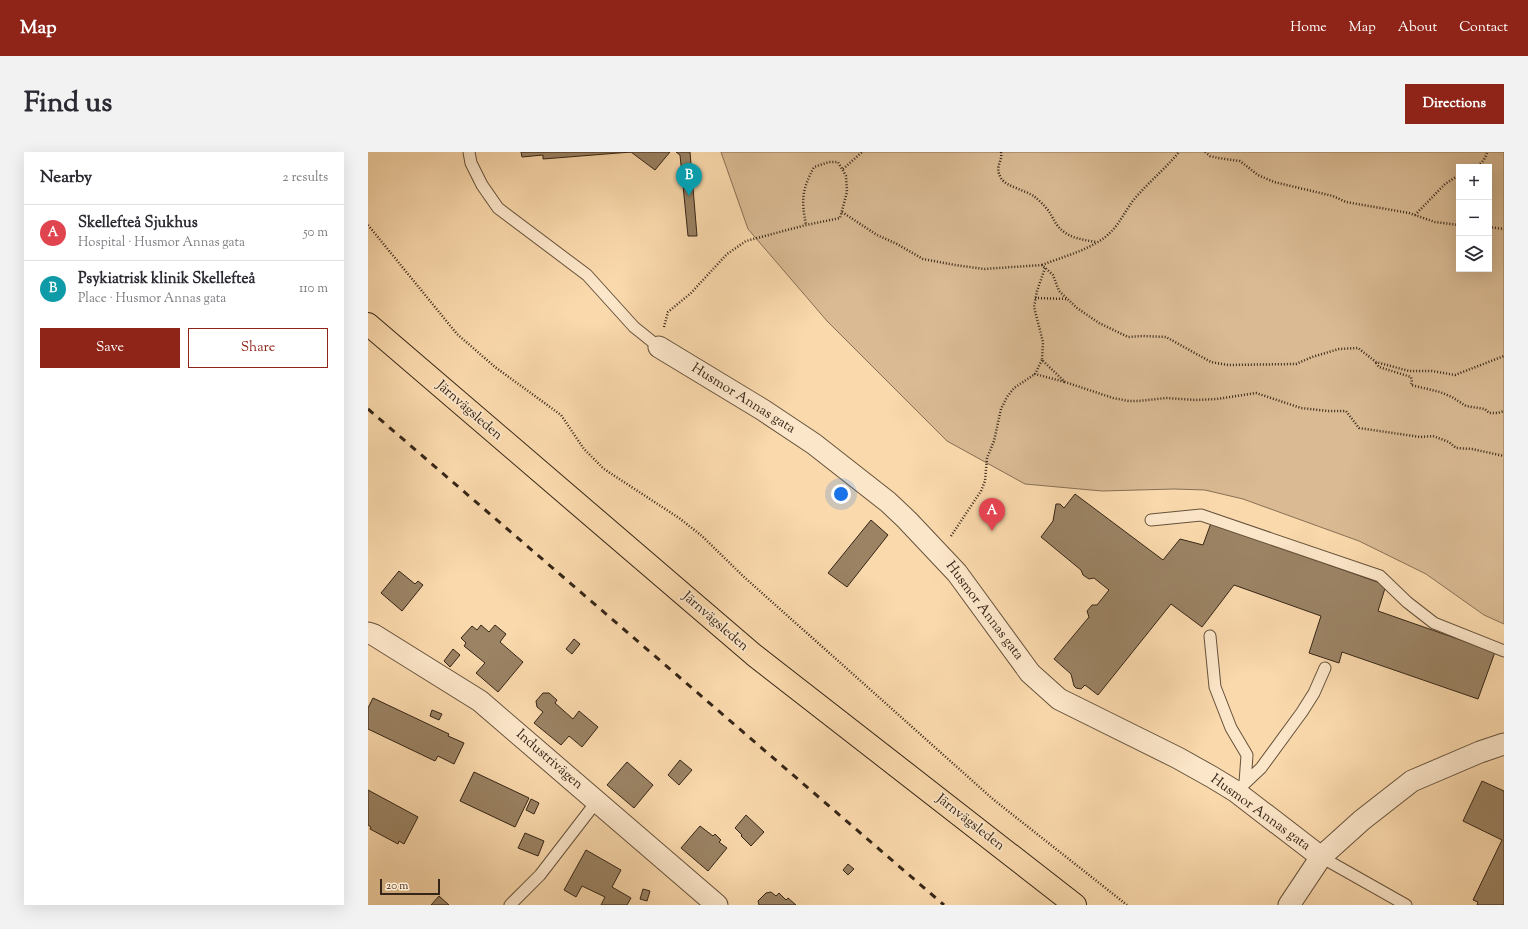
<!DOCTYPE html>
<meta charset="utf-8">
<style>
:root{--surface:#fff;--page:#f2f2f3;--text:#2b2b33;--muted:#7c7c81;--line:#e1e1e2;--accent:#8f2418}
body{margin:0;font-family:"Sorts Mill Goudy",serif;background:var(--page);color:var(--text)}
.controls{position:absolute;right:12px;top:12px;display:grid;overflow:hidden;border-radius:0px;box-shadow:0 4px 16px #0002}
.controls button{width:36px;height:36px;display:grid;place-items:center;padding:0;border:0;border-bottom:1px solid var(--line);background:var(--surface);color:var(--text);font:20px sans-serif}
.scale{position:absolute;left:12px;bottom:10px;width:60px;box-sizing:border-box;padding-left:4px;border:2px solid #352517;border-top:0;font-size:11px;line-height:14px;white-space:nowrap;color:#352517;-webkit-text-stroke:3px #fce6c9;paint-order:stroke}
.you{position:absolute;left:473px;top:342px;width:14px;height:14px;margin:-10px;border:3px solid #fff;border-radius:50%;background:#1a73e8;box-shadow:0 0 0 6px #1a73e833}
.badge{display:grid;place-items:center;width:26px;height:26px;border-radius:50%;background:var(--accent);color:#fff;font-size:13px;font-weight:700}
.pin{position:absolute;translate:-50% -33px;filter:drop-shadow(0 1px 2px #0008)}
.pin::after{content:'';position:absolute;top:21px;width:14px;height:12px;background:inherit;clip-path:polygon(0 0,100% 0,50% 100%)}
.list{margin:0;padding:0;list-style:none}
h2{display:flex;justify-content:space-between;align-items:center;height:52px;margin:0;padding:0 16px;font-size:17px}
h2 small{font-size:13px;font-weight:400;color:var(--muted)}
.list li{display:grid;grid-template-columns:26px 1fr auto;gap:12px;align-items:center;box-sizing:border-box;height:56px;padding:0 16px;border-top:1px solid var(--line)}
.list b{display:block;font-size:15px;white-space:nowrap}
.list p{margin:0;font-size:13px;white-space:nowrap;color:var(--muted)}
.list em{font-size:13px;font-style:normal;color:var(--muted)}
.actions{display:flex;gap:8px;padding:12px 16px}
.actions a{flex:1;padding:9px 0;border:1px solid var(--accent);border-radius:0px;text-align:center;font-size:14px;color:var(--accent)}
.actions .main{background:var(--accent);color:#fff}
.icon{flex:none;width:22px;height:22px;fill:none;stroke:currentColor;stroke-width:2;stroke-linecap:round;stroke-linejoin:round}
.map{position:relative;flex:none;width:1136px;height:753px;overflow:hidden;border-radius:0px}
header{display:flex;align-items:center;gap:24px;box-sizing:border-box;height:56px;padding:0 20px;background:var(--accent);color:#fff}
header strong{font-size:19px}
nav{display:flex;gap:22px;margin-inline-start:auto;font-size:14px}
.intro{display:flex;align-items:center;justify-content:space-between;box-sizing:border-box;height:96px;padding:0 24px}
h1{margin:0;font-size:28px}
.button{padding:10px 18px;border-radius:0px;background:var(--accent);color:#fff;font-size:14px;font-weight:700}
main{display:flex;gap:24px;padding:0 24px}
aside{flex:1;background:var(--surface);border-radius:0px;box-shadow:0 4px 16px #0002}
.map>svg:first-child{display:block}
.green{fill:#d9ba93;stroke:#877055;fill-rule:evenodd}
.building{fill:#9b8364;stroke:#352517}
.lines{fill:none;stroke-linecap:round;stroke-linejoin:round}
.lane-casing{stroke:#66523c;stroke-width:13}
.street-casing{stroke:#66523c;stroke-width:23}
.primary-casing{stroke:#352517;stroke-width:24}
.path{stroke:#352517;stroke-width:2.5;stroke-dasharray:1 2;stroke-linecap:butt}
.lane{stroke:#fce6c9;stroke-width:11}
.street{stroke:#fce6c9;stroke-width:21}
.primary{stroke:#fad9ac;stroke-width:22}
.rail{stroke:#352517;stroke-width:3;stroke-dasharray:7 7;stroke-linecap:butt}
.labels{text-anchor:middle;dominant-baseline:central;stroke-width:3.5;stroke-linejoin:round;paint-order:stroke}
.street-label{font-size:14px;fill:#352517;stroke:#fce6c9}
</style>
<header>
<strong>Map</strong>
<nav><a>Home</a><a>Map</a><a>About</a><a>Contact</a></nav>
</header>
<div class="intro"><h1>Find us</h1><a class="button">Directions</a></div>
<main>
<aside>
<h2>Nearby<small>2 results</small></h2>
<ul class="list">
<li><span class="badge" style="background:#e0444e">A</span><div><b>Skellefteå Sjukhus</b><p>Hospital · Husmor Annas gata</p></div><em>50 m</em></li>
<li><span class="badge" style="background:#0f9aa8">B</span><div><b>Psykiatrisk klinik Skellefteå</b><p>Place · Husmor Annas gata</p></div><em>110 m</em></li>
</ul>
<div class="actions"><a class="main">Save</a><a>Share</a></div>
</aside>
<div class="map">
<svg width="1136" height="753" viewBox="0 0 1136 753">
<rect width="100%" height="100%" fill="#fad9ac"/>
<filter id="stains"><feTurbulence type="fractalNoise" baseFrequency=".005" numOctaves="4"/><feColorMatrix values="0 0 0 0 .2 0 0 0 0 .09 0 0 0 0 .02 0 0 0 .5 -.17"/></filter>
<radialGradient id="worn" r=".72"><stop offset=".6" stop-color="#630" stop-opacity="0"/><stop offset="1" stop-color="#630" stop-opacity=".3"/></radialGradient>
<path class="green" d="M353,0h783v472l-20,-9 -58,-41 -67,-33 -116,-42 -38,-9 -31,-1 -72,2 -77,-7 -78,-43 -120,-120 -79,-92zM1091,15h30v102h-30z"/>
<path class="building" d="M153,0h149l-15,18 -24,-18 -88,7v-4l-21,2z
M308,0h14l7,84h-9l-8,-81z
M707,342l88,66 17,-21 23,6 8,-22 175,62 -8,26 117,41 -17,47 -136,-47 -3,11 -30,-10 12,-37 -87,-31 -32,42 -31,-23 -73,91 -13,-10 -4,4 -5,-1 -2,-2 -3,-12 -17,-15 35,-42 -2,-6 5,-6h5l12,-15 -15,-12 -5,1 -6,-4 -2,-5 -40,-33 12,-16 3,-17h4l4,4z
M503,368l17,15 -41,52 -19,-14z
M31,419l16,13 3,-3 5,4 -21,26 -21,-18z
M113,473l8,7 6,-7 11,9 -6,8 23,20 -25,30 -22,-19 9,-10 -21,-17 2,-3 -5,-5 11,-12 5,4z
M206,487l6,5 -8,10 -6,-5z
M85,497l7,6 -10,12 -6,-6z
M175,541h6l8,7 -2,3 18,16 6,-8 19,16 -16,20 -13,-11 -8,9 -27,-22 9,-11 -6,-5 -1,-6z
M5,546l76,36 -1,2 16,7 -10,21 -16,-8 -3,5 -67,-32v-21z
M64,558l10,4 -3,6 -9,-4z
M312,608l12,10 -13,15 -11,-10z
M259,610l26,23 -19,23 -27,-23z
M106,620l55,26 -14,29 -55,-26z
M1114,629l22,10v114h-27l1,-3 -5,-2 29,-60 -39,-19z
M0,638l50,27 -14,27 -5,-3 -1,3 -28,-15 1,-2 -3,-2z
M163,647l8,4 -5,11 -8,-4z
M378,663l18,17 -13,14 -10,-10 1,-1 -7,-7z
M332,674l13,10 2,-2 6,6 -2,2 8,6 -19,23 -27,-23z
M157,681l19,8 -6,15 -20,-8z
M218,698l35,20 -9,17 19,11 -4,7h-26l4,-8 -23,-11 -6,11 -12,-7z
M480,712l6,5 -6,6 -5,-5z
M275,737l7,2 -3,10 -7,-2z
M403,740l5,4 3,-3 7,7 2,-2 8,7h-37l-1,-4 8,-8z
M71,744l10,9h-18z"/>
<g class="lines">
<g class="lane-casing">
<path id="lane" d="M101,0l2,11 11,22 16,23 89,67 47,52 25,20
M783,368l50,-5 179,61 27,26 27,21 70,28
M842,484l5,51 16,41 16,27 -2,28
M875,633l18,-17 41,-56 12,-19 11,-25
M953,705l85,48
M142,753l30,-30 57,-74"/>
</g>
<g class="street-casing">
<path id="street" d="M291,195l104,63 51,34 74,58 19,18 50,53 73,100 29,26 119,59 34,19 23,14 86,66
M0,481l6,2 106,66 237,204
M921,753l32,-48 41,-37 50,-39 68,-29 24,-8"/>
</g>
<g class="primary-casing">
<path id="primary" d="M0,172l386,331 321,250"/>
</g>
<path class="path" d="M633,0c2,10 -7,14 0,26 5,9 25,12 34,19 5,4 11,10 15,16 4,7 7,14 14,19 10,7 21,8 32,10
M837,0l5,4 8,2 22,3 18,14 16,7 59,14 13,6 63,11 26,9 24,3
M1107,15c6,-2 11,-9 12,-15
M475,17l19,-17
M474,60l35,23 20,9 26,15 32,6 29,4 58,-4 11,10 6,16 18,17 22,15 29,14 15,-1 23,1 45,25 17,3 68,-1 16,-7 27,-8 19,-1 18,14 33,9h23l23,4 49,-19
M1047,63l30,-31 14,-9
M0,73l89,109 38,33 66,48 23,34 20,20 75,49 23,18 41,40 251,224 133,105
M1121,75l15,2
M674,113c20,-8 44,-14 62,-27 16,-12 20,-27 32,-41 14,-16 30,-29 43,-45
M677,116l-8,23 -3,16 9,35 -1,18 23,22 48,16 16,3h10l27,-3 30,2 21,-1 39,-6 45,15 27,3h18l13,17 61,9 13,-1 16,6 7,6 16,1 32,7
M667,146l33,1
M296,175l4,-15 23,-19 36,-39 19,-13 60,-16 34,-7 7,-26 -1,-16 -8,-14h-9l-15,5c-12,23 -13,32 -8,58
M674,208l-7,14 30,8
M1008,211l3,4 32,10 1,5 -1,3 29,7 12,5 14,9 19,3 4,4h9l6,-2
M583,384l30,-45 4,-10 2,-23 7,-17 7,-32 6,-12 7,-9 21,-14"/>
<use href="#lane" class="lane"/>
<use href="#street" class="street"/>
<use href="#primary" class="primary"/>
<path class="rail" d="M0,257l576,496"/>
</g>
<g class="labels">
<g class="street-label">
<text transform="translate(375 247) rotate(32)">Husmor Annas gata</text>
<text transform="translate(101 259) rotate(41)">Järnvägsleden</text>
<text transform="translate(616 459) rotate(53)">Husmor Annas gata</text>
<text transform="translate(347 470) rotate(41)">Järnvägsleden</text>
<text transform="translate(181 608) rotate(41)">Industrivägen</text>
<text transform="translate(892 661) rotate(36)">Husmor Annas gata</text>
<text transform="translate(602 671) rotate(38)">Järnvägsleden</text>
</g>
</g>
<rect width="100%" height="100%" filter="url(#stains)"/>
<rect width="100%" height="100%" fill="url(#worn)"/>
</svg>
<div class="controls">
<button>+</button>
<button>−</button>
<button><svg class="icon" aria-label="layers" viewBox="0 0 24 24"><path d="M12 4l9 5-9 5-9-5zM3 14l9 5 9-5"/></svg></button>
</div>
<div class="scale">20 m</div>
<div class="you"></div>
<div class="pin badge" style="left:624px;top:379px;background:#e0444e">A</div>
<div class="pin badge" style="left:321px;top:44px;background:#0f9aa8">B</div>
</div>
</main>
